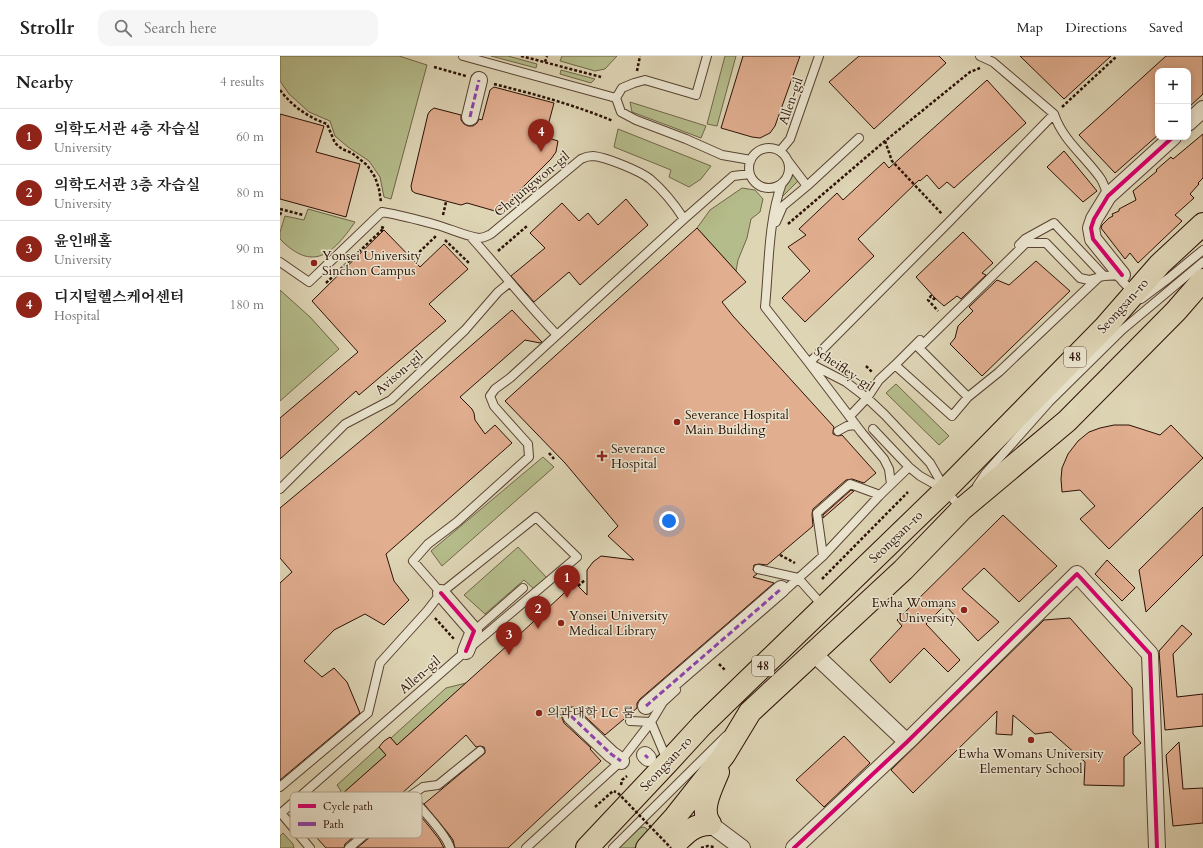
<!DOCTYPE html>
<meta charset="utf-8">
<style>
:root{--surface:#fff;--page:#f6f6f6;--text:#222;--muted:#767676;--line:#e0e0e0;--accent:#8f2418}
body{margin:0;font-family:Cardo,"Noto Serif KR",serif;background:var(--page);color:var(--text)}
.controls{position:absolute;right:12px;top:12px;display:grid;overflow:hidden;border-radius:8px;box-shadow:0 2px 6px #0003}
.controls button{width:36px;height:36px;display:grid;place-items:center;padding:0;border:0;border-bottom:1px solid var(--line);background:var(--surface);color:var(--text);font:20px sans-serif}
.you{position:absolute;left:389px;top:465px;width:14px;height:14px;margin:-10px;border:3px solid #fff;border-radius:50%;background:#1a73e8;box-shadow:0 0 0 6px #1a73e833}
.badge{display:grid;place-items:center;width:26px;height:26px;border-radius:50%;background:var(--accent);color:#fff;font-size:13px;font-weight:700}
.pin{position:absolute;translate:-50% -33px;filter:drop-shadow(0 1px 2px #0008)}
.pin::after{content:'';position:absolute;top:21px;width:14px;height:12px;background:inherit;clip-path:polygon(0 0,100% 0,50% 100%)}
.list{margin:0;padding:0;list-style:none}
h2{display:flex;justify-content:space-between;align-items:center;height:52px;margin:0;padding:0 16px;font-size:17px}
h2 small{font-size:13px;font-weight:400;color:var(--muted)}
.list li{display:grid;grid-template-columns:26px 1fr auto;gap:12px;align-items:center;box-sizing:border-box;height:56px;padding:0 16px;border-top:1px solid var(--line)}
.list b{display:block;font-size:15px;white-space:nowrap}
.list p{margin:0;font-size:13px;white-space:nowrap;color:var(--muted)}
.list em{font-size:13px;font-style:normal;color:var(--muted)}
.icon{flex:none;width:22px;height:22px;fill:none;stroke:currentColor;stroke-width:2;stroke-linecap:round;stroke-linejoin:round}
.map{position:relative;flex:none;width:923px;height:792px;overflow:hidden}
header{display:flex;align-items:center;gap:24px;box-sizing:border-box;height:56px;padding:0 20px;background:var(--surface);border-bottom:1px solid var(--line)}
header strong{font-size:19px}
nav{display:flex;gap:22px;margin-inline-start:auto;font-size:14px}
.search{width:280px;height:36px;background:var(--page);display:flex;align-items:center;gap:10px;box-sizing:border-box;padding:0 14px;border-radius:12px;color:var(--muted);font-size:15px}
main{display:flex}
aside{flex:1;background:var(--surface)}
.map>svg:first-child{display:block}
.green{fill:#b5bc8b;stroke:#706648}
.building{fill:#e1ae90;stroke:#2c1105}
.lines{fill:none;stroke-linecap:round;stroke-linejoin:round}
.lane-casing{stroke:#584231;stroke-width:10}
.street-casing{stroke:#584231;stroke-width:18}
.primary-casing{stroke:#2c1105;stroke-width:24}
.path{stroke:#2c1105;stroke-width:2.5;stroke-dasharray:3 2;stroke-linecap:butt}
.lane{stroke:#eae4cf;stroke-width:8}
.street{stroke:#eae4cf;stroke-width:16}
.primary{stroke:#ded5b5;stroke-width:22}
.path-bridge{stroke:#2c1105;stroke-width:2.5;stroke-dasharray:3 2;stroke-linecap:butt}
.quiet{stroke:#8e44ad;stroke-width:3;stroke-dasharray:6 3;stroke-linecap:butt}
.cycleway-casing{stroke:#eae4cf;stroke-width:6}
.cycleway{stroke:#d6006c;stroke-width:4}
.poi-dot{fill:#8f2418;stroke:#eae4cf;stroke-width:1.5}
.labels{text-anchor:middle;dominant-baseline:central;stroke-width:3;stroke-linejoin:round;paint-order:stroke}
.shield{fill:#eae4cf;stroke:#655042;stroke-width:1}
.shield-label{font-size:12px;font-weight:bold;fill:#2c1105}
.street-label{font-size:13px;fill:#2c1105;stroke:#eae4cf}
.poi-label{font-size:13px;fill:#2c1105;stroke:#eae4cf;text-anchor:start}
.key{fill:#eae4cf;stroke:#b1a592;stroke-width:1}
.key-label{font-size:11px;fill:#2c1105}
</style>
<header>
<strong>Strollr</strong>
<div class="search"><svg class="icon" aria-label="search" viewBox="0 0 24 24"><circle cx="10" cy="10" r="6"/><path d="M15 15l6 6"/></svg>Search here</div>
<nav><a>Map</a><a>Directions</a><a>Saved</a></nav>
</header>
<main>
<aside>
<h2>Nearby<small>4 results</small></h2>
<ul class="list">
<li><span class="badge">1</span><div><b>의학도서관 4층 자습실</b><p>University</p></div><em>60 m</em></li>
<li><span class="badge">2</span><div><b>의학도서관 3층 자습실</b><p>University</p></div><em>80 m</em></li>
<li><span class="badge">3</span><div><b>윤인배홀</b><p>University</p></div><em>90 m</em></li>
<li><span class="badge">4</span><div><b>디지털헬스케어센터</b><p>Hospital</p></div><em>180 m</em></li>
</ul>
</aside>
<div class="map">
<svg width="923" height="792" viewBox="0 0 923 792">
<rect width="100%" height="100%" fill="#ded5b5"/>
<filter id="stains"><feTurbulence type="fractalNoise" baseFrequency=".005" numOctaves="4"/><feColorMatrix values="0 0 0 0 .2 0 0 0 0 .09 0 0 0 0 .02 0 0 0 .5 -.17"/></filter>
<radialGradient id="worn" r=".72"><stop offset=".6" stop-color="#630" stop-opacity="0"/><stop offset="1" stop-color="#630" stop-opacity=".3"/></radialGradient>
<path class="green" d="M0,0h119l28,9 -36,134 -7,-2 -4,-20 -11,-16 -21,-14 -13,-11 -5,-15 -21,-9 -20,-18 -9,-13z
M211,0h17l29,8 -1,4z
M282,0h55l-12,13 -10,2 -35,-10z
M445,0h11l-19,70 -10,-2z
M281,14l34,9 -4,4 -31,-9z
M350,46l76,24 -5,12 -69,-26z
M338,73l93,37 -10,13 -12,8 -20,-10 2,-7 -57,-23z
M514,118l5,6 -16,16 -3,-4z
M462,132l13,2 8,9 -3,13 -9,7 -4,19 -9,22 -2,11 -39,-43 13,-18z
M28,153l47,13c-22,32 -42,51 -75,17v-7l5,-16 19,4z
M0,234l30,27 29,32 -59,52z
M616,328l53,52 -10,9 -53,-52z
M263,401l11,10 -112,99 -11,-15z
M238,491l29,31 -13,11 -10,-9 -39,34 -21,-19z
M186,627l-69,62 -6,-7 55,-50z
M99,691l7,8 -85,76 -3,-3 43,-37 -4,-6z
M364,771l3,2c3,8 -7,14 -13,19h-16l22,-20z
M3,777l10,11 1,4h-14v-12z"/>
<path class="building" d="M463,0h57l-25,70 -5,7 -10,5 -8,-1 -31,-9z
M579,0h80l7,7 -72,66 -45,-47z
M740,0h91l-47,43z
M886,0h37v38l-15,14v-37h-30v64l-43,38 -36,-38z
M707,24l39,43 -72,65 -7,-6 -8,7 -12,-14 -7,6 -1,-1 -61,59 16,17 -69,66 -23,-24 28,-27 -22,-24 18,-12 -7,-6 38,-36 6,7 41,-38 5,6z
M214,31l60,16 -9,34 13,4 -2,11 -5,7 -50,50 -6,2 -28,-8 -6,2 -46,-12 -3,-2 -1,-5 17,-72 2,-3 4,-3 27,7v5l3,4 4,2h5l4,-3 2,-4 3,1 8,-30z
M0,58l44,12 -8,26 44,12 -14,53 -66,-18z
M923,78v44l-5,5 1,1 -9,10 4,4 -19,17 7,6 -44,42 -8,-10 -5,6 -24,-31 1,-3 7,-7 4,-2 -1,-2 7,-3v-2l17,-9 -3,-9 24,-20 -1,-1 15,-13 2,2z
M784,95l33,40 -14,11 -36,-35z
M346,143l22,26 -68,60 -11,-13 -35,30 -23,-26 34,-28 -15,-15 32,-30 17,18 9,-8 10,12z
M417,172l49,54 -24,20 11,14 101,111 -1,4v3l5,2 4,-1 34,38 -12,10 -12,-4 -6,1 -33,29 -1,5 1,12 -46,39 -8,-1 -5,1 -1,5 4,4 -4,3 21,6 -134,116 -3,4v5l-32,27 -28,-26 -4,-2h-4l-5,2 -2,5v4l2,5 27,25 -1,1 11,12 -93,87h-53l-2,-8 -5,-7 -24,-29 61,-51v-3l-1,-3 -4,-1 -4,1 -10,-12 -67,61 1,1 -55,47 -1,4h-18l-20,-22 80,-71 -7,-8 5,-6 6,-4 7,8 122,-110 56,-52 12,12v-25l6,-8 8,-6 33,4 -26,-24 10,-10 -53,-63 -60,-62z
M104,174l36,37 24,-23 24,25 -39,35 17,17 -87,74 -3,-4 -76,68v-41l78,-66 -46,-51z
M683,176l30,31 -11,10 4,2 -25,24 -4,-3 -13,10 -9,-8 -19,-21z
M756,205l34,30 -88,85 -32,-32 5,-6 3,-12 15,-15 -4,-4 28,-27 12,5z
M232,254l30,32 -2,1 -15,-3 -65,57 12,12 2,4 1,7 10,14 10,-9 17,18 -126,111 8,27 15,19 -25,25 -19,-11 -31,16 -30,31 18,16 12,-9 13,14 13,31 -80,67v-197l12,-11 -12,-14v-50l108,-90z
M834,369h15l31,10 11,-10 32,33 -94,91 -29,-30 15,-13 -15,-16 -18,2 -1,-13 1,-11 6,-14 10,-13 11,-9 11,-4z
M571,434l3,1 -31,27v-3z
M923,451v48l-57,57 -7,-42z
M723,459l54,51 -38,36 -35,-34 -22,21 37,33 -21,19 -33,-36 -19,19 34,36 -12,12 -24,-24 -34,35 -20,-23 32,-34 -5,-6z
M827,504l28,28 -13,13 -27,-27z
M790,562l62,70 1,46 8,9 -17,14v29l-40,-1 1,-23 -34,-30 -16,2 -22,-19 -1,20 -16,-1 1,-23 -84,82 -22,-23 153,-150z
M902,569l10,9 -19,20 4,43 26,-3v32l-38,4 -6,-79z
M564,680l26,27 -46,44 -28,-27z
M899,686l4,47 20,-1v35l-30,3 -7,-71z
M128,749l6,7 2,-1 12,14 11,14 5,9h-87z"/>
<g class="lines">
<g class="lane-casing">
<path id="lane" d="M183,0l153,42
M700,0l13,6 61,52c9,27 32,43 47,65 3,5 5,12 7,17
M336,42l5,14 15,8 50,19 36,16 29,5
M336,42l6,-10 12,-5 11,-3 51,15 11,-39
M469 112a20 20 0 1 1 40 0a20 20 0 1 1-40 0Z
M500,95l10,-12 29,-83
M508,105l19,25
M502,127c-14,38 -13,84 -17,124l44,56 37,19 21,16 18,17 45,48 15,26
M496,166l7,-16 24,-20 52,-48
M190,180c29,32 56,67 87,99
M739,189l6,-6 29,-16 50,53
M0,206l29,20 73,-70c18,3 37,8 55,13 14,4 28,11 42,13 5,0 8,-2 12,-4l90,-75c4,-2 7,-3 12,-3 13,1 47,15 57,23 13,11 25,26 34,40
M818,222l-99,94 -31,25 -49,-49 107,-105h20l34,35 9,2 15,-4 18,-1v6l6,6 -2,8
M861,243l28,-21 34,-28
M640,284l-25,25 57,51 16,-19
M570,360l17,-18 12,-18 16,-15
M593,373l36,38 11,9 25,14 17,19
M558,375l9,-5 9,-1
M611,428l-2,-15 -5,-10 -22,-26 -53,-70 140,-141 105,-108
M697,430l8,-12 64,-72 73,-72 81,-68
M0,433l65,-65 46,-24 74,-70 33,-38 11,-9
M543,500l-6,-43 33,-29 30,11
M478,513l40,9 25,28
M161,537l-28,-32 15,-17 29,-22 72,-65 -1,-13 -34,-38 -4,-10 5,-7 15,-11 174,-159 49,-43 17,-2
M501,538l42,-38 57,-61 29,-28
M194,575l49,-43
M350,665l21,1
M387,704l-16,-38 12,-20 13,-12
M0,731l88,-74 12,-50 47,-52 14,-18 95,-76 41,40 -111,94 -186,163
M130,740l13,-9 15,-2 42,-34
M1,757l29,35
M69,792l61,-52c10,11 37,39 40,52
M246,792l95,-87 30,-39
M333,792l113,-112"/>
</g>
<g class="street-casing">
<path id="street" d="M190,61l9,-37
M908,67l15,-14
M842,219l-29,-36 -2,-11 3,-9 14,-23 65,-59
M161,537l33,38 -8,20
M533,597l94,89
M366,650l135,-117
M291,660l40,38 10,7
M365,699l3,3
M430,768l32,24
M514,792l113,-106 170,-168 73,80 7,194"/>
</g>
<g class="primary-casing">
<path id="primary" d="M430,768c-11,-14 2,-37 8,-52
M307,792l81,-86 34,-37 243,-235 160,-163 55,-63 43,-40
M367,792l28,-31 49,-62 26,-43 153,-142 59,-61 105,-88 109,-110 27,-31
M391,792c12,-12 21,-24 39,-24"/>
</g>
<path class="path" d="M241,0l80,21
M265,6l2,-6
M154,11l32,9
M357,15l3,-15
M214,28c40,10 81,21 119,37
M0,34c13,17 28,27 47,34l8,19 7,6 10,4 15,12 8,12 4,12 2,13
M782,51l55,-51
M605,85l7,20 50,53
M0,153l23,6
M0,159l2,-5
M163,159l3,-13
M508,168l97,-83 85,-69 10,-4
M165,184l24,23
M218,195l29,-25
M132,203l24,-23
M46,227l58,-55 -3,-1
M655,242l-1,1 -3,-3 -3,4 10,11
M586,310l6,6
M269,397l5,6
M500,499l15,8
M542,523l86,-87
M298,530l7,-6
M155,562l19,21
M439,608l6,6
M341,729l1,-5 5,-4
M315,751l18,-16 3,1
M421,792l7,-2 6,1"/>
<use href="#lane" class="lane"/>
<use href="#street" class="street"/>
<use href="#primary" class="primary"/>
<path class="path-bridge" d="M338,737l53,55"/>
<path class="quiet" d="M190,61l9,-37
M366,650l135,-117
M291,660l40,38 10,7
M365,699l3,3"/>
<g class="cycleway-casing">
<path id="cycleway" d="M842,219l-29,-36 -2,-11 3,-9 14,-23 65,-59
M161,537l33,38 -8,20
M514,792l113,-106 170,-168 73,80 7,194"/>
</g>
<use href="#cycleway" class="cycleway"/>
</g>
<g class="poi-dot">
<circle cx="34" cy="207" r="4"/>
<circle cx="397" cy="366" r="4"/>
<path d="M320 394h4v4h4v4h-4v4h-4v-4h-4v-4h4z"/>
<circle cx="684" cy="554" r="4"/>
<circle cx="281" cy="567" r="4"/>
<circle cx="259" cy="657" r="4"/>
<circle cx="751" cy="684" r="4"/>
</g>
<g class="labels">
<g class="shield">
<rect x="784" y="291" width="22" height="20" rx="3"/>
<rect x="472" y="600" width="22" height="20" rx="3"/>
</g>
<g class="shield-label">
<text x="795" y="301">48</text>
<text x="483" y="610">48</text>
</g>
<g class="street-label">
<text transform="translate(511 45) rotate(-71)">Allen-gil</text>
<text transform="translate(252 128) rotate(-40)">Chejungwon-gil</text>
<text transform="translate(843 250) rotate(-48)">Seongsan-ro</text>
<text transform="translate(564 313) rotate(34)">Scheifley-gil</text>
<text transform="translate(119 317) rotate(-41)">Avison-gil</text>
<text transform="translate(616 481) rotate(-44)">Seongsan-ro</text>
<text transform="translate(140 619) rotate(-41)">Allen-gil</text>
<text transform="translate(386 708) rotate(-47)">Seongsan-ro</text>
</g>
<g class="poi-label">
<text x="42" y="200">Yonsei University<tspan x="42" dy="15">Sinchon Campus</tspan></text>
<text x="405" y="359">Severance Hospital<tspan x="405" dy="15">Main Building</tspan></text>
<text x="331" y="393">Severance<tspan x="331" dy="15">Hospital</tspan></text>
<text x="676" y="547" text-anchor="end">Ewha Womans<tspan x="676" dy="15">University</tspan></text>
<text x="289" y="560">Yonsei University<tspan x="289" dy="15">Medical Library</tspan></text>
<text x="267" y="657">의과대학 LC 룸</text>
<text x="751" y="698" text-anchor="middle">Ewha Womans University<tspan x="751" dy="15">Elementary School</tspan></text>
</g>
</g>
<rect x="10" y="736" width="132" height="46" rx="6" class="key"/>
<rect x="18" y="748" width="18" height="4" fill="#d6006c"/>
<rect x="18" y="766" width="18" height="4" fill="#8e44ad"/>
<g class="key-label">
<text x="43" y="754">Cycle path</text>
<text x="43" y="772">Path</text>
</g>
<rect width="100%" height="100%" filter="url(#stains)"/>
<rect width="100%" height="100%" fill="url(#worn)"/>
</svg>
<div class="controls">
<button>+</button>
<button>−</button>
</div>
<div class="you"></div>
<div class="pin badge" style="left:287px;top:542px">1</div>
<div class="pin badge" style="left:258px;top:573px">2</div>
<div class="pin badge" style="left:229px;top:599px">3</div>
<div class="pin badge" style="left:261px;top:96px">4</div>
</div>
</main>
